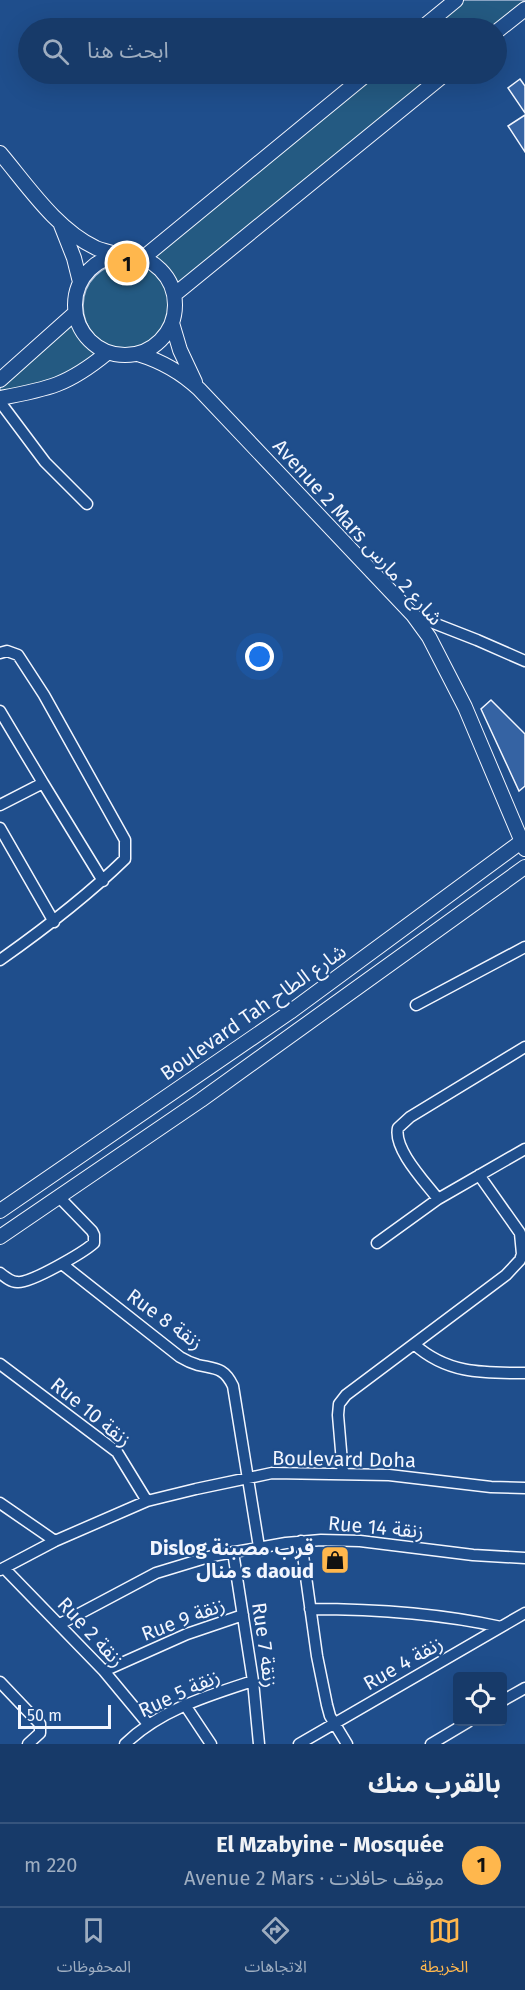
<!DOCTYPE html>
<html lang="ar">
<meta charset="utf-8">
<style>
:root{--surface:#173a69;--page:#244571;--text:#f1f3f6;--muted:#9eadc0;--line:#36547d;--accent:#ffb74d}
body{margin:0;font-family:"Fira Sans","Noto Sans Arabic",sans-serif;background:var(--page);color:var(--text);direction:rtl}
.controls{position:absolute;right:18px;bottom:18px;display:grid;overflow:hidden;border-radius:6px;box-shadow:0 6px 24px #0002}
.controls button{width:54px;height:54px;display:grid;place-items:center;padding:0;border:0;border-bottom:2px solid var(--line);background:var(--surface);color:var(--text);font:30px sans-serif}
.scale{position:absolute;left:18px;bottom:15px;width:93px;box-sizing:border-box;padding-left:6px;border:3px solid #f2f6ff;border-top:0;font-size:16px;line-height:21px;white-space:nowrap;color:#f2f6ff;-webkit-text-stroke:4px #1f4e8c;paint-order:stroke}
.you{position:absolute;left:260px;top:657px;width:21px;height:21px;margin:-15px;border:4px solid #fff;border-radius:50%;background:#1a73e8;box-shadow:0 0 0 9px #1a73e833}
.badge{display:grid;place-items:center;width:39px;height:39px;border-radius:50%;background:var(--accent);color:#111;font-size:20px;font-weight:700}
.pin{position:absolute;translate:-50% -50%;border:3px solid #fff;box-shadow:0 2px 6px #0006}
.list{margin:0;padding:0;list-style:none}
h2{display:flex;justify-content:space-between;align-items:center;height:78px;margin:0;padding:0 24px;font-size:26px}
h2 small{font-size:20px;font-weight:400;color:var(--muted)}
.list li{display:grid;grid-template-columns:39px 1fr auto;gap:18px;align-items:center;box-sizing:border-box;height:84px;padding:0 24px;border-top:2px solid var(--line)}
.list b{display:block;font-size:22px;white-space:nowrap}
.list p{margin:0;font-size:20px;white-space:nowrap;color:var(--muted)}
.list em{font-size:20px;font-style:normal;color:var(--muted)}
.icon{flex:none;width:33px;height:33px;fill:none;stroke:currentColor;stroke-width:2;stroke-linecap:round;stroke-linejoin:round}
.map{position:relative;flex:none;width:525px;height:1744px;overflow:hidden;direction:ltr}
.search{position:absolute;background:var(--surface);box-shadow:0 6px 24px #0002;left:18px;right:18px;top:18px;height:66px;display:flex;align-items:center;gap:15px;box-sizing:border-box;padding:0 21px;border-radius:33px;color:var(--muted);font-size:22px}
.sheet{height:162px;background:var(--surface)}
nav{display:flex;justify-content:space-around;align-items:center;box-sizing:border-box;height:84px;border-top:2px solid var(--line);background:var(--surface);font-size:16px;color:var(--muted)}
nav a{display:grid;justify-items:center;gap:3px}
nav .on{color:var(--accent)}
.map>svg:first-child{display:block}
.green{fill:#245a82;stroke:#a8bbd7;stroke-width:1.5}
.building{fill:#3563a3;stroke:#f2f6ff;stroke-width:1.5}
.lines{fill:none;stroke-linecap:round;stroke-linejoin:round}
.minor-casing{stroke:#f2f6ff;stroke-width:13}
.tertiary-casing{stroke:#f2f6ff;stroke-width:16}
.minor{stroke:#1f4e8c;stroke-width:10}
.tertiary{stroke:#1f4e8c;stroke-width:14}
.labels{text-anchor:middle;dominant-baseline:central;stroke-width:4.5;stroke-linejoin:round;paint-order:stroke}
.street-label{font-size:20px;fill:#f2f6ff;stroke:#1f4e8c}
.poi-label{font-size:20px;font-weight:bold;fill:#f2f6ff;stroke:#1f4e8c;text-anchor:end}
</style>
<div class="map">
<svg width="525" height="1744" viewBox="0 0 525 1744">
<rect width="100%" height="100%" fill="#1f4e8c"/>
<path class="green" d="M463,0h62l-34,28h-63z
M374,74h63l-261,216c-6,-14 -15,-24 -27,-32z
M83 306a43 43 0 1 1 86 0a43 43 0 1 1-86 0Z
M73,319c7,15 13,25 27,34 -30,26 -62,32 -100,41v-10z"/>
<path class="building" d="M520,79l5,7v27l-17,-25z
M525,115v37l-17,-26z
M491,700l34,34v52l-6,5 -38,-82z"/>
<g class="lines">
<g class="minor-casing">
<path id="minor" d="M0,402l45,60 42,42
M413,615l64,25 48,21
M0,653l7,-2 11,4 26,40 81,145v19c-39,38 -81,70 -125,101
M0,711l43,72
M0,805l43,-22 60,98
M0,828l54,94
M416,1005l109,-58
M438,1199c-12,-16 -45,-50 -40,-71l12,-11 115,-70
M377,1243l61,-44 87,-50
M62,1264l118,93c5,3 11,6 18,8 17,4 26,2 35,21l26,161
M0,1273c5,4 11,9 17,9 13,2 67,-30 77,-39v-8l-2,-4 -33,-34
M414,1344c33,30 69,29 111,29
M0,1364l117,88 30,49
M343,1474l-5,-59 1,-11 7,-9 160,-120 14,-15 2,-6 -2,-21 -41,-58
M0,1503l55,38
M301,1541l16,115 10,49 3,11 17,28
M233,1552l20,129 6,63
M4,1568l100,103 44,53
M0,1570l55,-29 92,-40 49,-12 76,-16 117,2 102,12 34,1
M310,1609c64,0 128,4 191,18
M60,1624l96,-51 56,-17 74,-13 35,-3 39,1 113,14 52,3
M104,1671l83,-37 56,-19
M0,1682l40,42v9l-12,11
M502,1701l23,-13
M185,1705l26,39
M125,1744c35,-34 82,-48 128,-63
M299,1744l226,-131
M431,1744l37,-22"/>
</g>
<g class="tertiary-casing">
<path id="tertiary" d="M422,28l34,-28
M496,32l29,-23
M0,153c28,33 56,76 96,95 7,3 15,4 23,7
M61,225l13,33 6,24
M75 305a50 50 0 1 1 100 0a50 50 0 1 1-100 0Z
M143,258l224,-184
M174,295l271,-221
M172,323l8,27 15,32
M138,354c23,7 43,18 61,35l214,226 16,22 36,70 60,142
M0,380l75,-67
M0,398c49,-9 68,-13 107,-45
M0,1211l290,-199 235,-173
M0,1237l201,-137 324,-233"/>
</g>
<use href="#minor" class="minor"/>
<use href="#tertiary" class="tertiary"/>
</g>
<defs>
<g id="shop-square" transform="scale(1.5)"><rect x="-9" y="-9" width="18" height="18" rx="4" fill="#ffb74d" stroke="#1f4e8c"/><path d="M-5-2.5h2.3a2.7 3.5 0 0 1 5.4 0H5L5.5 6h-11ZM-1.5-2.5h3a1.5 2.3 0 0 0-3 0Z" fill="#111"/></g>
</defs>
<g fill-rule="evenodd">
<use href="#shop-square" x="335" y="1560"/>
</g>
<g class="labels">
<g class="street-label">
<text transform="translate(358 532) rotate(48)">Avenue 2 Mars شارع 2 مارس</text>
<text transform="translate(253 1012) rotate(-35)">Boulevard Tah شارع الطاح</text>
<text transform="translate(165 1319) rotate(36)">Rue 8 زنقة</text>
<text transform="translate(91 1412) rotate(39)">Rue 10 زنقة</text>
<text transform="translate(344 1459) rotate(1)">Boulevard Doha</text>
<text transform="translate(376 1527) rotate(5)">Rue 14 زنقة</text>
<text transform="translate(183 1619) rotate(-21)">Rue 9 زنقة</text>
<text transform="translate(91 1632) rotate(47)">Rue 2 زنقة</text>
<text transform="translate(265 1645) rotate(82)">Rue 7 زنقة</text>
<text transform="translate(403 1663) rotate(-30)">Rue 4 زنقة</text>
<text transform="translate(179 1693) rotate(-25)">Rue 5 زنقة</text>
</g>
<g class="poi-label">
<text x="314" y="1548">Dislog قرب مصبنة<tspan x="314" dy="23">منال s daoud</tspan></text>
</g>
</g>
</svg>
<div class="controls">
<button><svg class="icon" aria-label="locate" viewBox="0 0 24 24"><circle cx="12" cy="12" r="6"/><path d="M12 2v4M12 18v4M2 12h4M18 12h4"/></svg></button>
</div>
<div class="scale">50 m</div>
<div class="you"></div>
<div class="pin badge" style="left:127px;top:263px">1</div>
<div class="search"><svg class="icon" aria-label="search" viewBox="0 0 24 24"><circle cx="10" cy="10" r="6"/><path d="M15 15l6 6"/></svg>ابحث هنا</div>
</div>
<section class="sheet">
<h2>بالقرب منك<small></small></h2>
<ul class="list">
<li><span class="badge">1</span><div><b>El Mzabyine - Mosquée</b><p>موقف حافلات · Avenue 2 Mars</p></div><em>220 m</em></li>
</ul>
</section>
<nav>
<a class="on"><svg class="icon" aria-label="map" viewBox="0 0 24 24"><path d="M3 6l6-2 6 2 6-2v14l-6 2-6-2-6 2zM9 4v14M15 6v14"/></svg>الخريطة</a>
<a><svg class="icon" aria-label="directions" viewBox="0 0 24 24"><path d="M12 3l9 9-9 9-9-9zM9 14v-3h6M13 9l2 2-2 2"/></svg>الاتجاهات</a>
<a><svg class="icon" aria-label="saved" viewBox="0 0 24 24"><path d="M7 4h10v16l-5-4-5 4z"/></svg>المحفوظات</a>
</nav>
